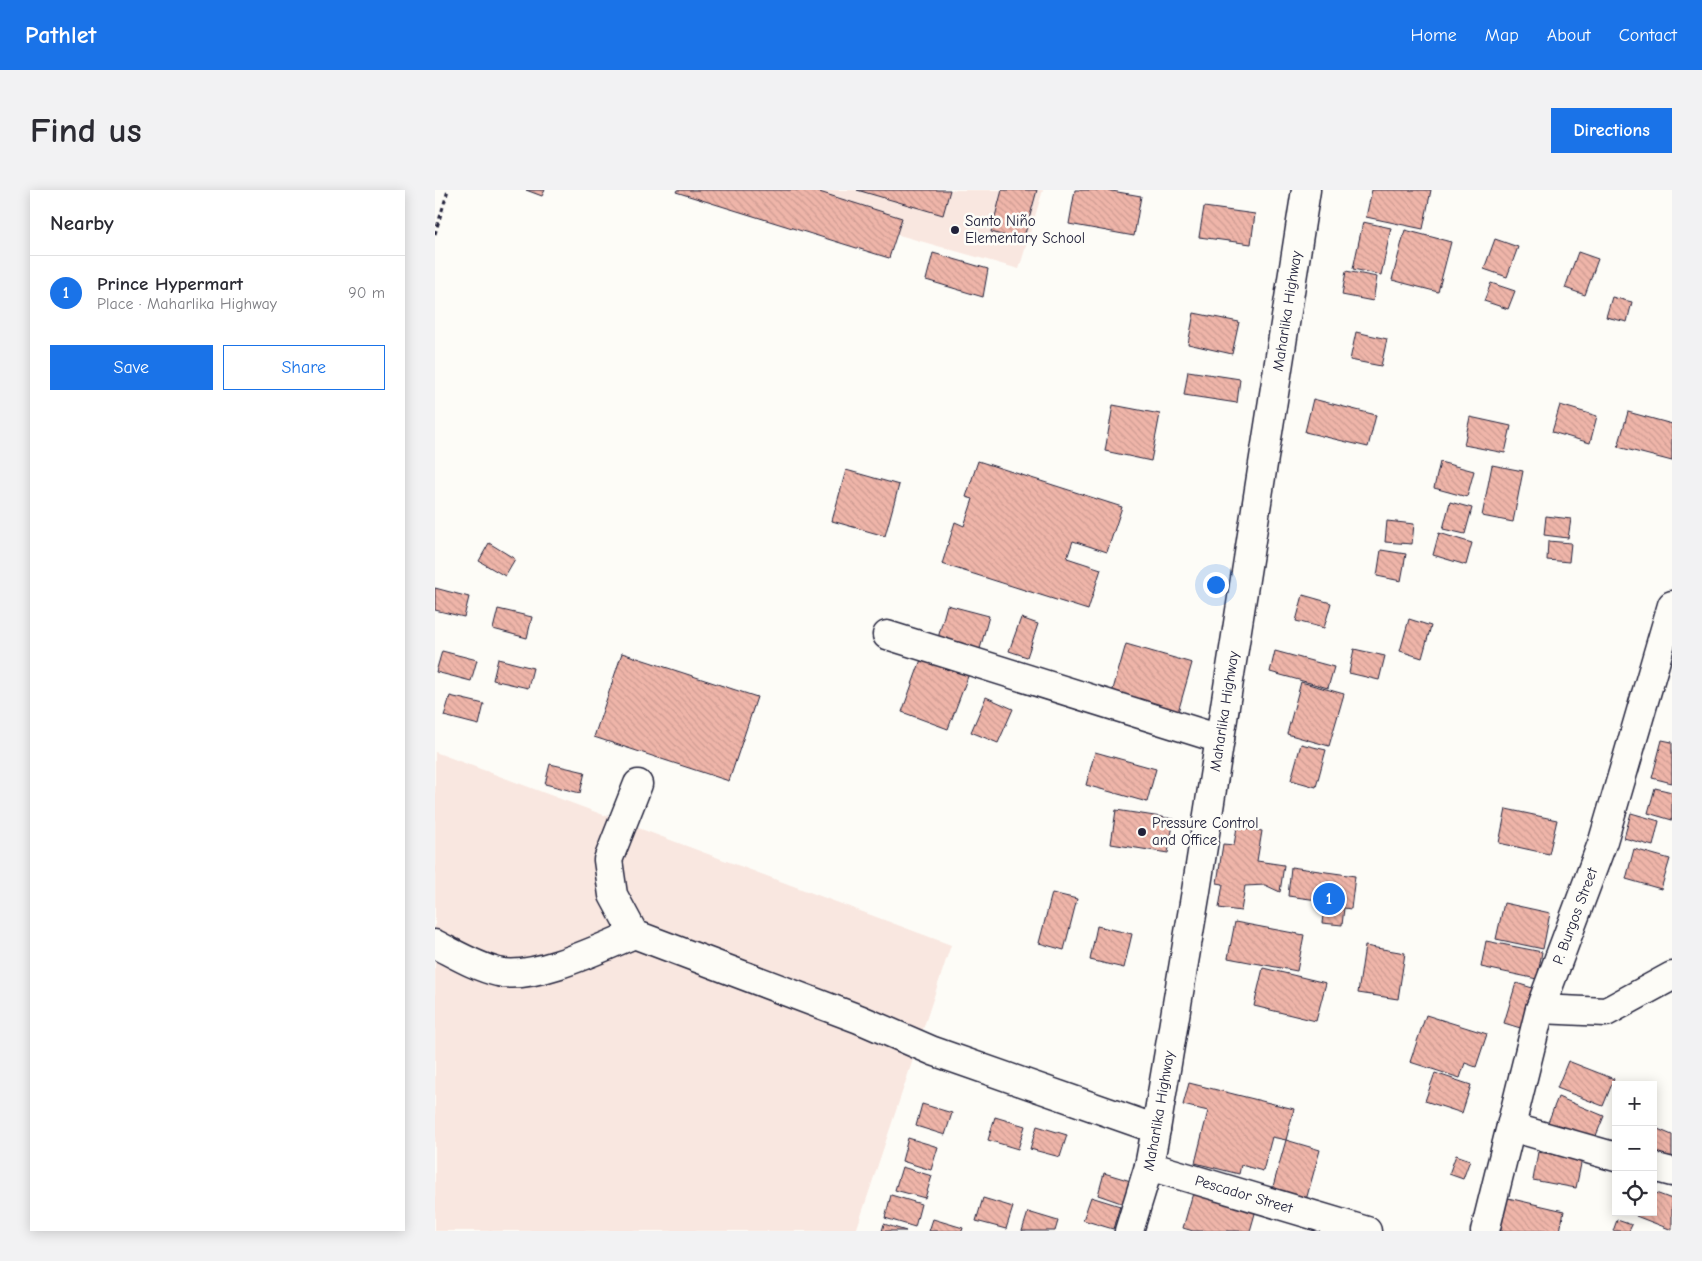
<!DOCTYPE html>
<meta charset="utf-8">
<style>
:root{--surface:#fff;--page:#f2f2f3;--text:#2b2b33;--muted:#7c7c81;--line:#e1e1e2;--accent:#1a73e8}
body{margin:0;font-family:"Comic Neue",sans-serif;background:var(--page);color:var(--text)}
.controls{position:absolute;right:15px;bottom:15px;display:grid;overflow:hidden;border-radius:0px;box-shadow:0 2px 12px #0003}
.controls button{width:45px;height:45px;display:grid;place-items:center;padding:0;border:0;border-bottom:1px solid var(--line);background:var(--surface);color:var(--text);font:25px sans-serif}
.you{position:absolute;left:780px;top:394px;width:18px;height:18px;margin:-12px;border:4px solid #fff;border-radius:50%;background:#1a73e8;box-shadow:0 0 0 8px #1a73e833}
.badge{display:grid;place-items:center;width:32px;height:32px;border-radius:50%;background:var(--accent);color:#fff;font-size:16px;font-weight:700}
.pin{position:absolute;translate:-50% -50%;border:2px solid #fff;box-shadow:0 1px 5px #0006}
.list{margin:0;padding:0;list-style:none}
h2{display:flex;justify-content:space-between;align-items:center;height:65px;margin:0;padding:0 20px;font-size:21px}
h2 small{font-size:16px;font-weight:400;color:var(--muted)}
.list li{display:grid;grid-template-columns:32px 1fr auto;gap:15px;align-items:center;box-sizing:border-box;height:75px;padding:0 20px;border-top:1px solid var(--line)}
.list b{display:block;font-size:19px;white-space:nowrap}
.list p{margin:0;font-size:16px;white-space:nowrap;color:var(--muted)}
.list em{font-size:16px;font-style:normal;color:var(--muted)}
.actions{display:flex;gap:10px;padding:15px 20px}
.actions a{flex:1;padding:11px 0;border:1px solid var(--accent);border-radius:0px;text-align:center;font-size:18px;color:var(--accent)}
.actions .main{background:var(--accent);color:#fff}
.icon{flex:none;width:28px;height:28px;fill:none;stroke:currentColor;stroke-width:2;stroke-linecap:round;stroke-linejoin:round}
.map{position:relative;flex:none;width:1237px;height:1041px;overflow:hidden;border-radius:0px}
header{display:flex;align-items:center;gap:30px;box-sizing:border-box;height:70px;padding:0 25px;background:var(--accent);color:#fff}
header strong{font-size:24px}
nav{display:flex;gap:28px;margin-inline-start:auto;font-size:18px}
.intro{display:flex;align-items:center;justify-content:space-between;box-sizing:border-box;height:120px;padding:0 30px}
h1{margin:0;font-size:35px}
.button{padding:12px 22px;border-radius:0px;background:var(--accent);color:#fff;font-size:18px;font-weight:700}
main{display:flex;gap:30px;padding:0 30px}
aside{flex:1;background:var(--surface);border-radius:0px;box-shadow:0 2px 12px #0003}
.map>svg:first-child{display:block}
.built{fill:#f9e7e0}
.building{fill:url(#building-back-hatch);stroke:#22223b}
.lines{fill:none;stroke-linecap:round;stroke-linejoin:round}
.minor-casing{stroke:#22223b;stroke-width:31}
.highway-casing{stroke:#22223b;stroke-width:31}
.path{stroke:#22223b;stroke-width:3;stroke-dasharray:4 4;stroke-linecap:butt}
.minor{stroke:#fdfcf7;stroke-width:28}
.highway{stroke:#fdfcf7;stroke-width:28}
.poi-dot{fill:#22223b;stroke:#fdfcf7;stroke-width:2}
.labels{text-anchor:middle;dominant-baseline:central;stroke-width:5;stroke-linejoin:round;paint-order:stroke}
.poi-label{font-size:15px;fill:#22223b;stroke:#fdfcf7;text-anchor:start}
.street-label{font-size:15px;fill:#22223b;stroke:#fdfcf7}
</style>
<header>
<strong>Pathlet</strong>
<nav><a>Home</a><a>Map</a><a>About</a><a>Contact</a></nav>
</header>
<div class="intro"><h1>Find us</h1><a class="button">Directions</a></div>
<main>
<aside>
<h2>Nearby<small></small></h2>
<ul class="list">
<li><span class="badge">1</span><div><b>Prince Hypermart</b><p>Place · Maharlika Highway</p></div><em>90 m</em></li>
</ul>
<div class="actions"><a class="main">Save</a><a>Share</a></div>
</aside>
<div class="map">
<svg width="1237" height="1041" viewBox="0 0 1237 1041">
<defs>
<pattern id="building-back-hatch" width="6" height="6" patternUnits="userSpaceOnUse" patternTransform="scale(1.25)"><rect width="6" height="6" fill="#efb5a9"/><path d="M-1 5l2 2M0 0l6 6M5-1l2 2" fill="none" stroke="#cd9b92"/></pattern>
</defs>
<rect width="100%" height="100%" fill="#fdfcf7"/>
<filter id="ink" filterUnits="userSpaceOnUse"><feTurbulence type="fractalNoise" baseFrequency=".02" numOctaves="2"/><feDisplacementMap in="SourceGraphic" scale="10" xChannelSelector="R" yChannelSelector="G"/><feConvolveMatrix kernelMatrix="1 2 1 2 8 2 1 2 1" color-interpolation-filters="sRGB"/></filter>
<g filter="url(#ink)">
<path class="built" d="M305,0h303l-24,79z
M0,562l516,193 -95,286h-421z"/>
<path class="building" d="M91,0h19l-3,6z
M242,0h136l89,28 -13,40 -213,-66z
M422,0h93l-7,25z
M567,0h35l-14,51 -32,-9z
M640,0h31l35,6 -7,40 -65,-12z
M937,0h59l-8,39 -57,-12z
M769,17l51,7 -4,30 -52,-7z
M928,32l28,6 -10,47 -28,-6z
M970,40l46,12 -13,50 -46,-12z
M1060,49l23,8 -11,30 -23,-8z
M1143,62l20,7 -13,36 -20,-7z
M498,63l55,16 -5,28 -57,-17z
M911,81l31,6 -4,24 -31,-6z
M1056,93l24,8 -7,18 -24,-8z
M1177,107l20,5 -5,20 -21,-5z
M759,123l45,9 -7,32 -44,-10z
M921,142l31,7 -6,27 -31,-6z
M753,181l52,8 -3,24 -53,-8z
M878,209l63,16 -8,32 -63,-15z
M678,215l47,9 -9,47 -46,-10z
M1125,215l37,11 -7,27 -38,-11z
M1193,222l44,12v37l-54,-14z
M1035,227l41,9 -6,27 -41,-8z
M543,271l144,46 -15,45 -34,-11 -6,17 34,11 -13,41 -146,-46 13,-42 9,4 9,-27 -7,-2z
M1005,272l34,9 -7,26 -33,-9z
M1057,275l31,6 -10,51 -31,-6z
M411,280l53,15 -14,51 -53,-15z
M1015,312l22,6 -7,26 -22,-5z
M1111,326l25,3 -3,19 -24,-3z
M952,331l27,3 -2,20 -27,-2z
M1004,343l33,10 -6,22 -33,-10z
M1113,351l23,2 -2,19 -22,-2z
M54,353l26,16 -10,17 -26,-15z
M946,360l25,4 -5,27 -24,-5z
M0,398l34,9 -5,20 -29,-7z
M868,405l28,8 -7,25 -28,-7z
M512,415l42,11 -9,33 -42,-11z
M63,419l34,8 -5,21 -34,-9z
M586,428l17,6 -11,33 -18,-6z
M974,429l22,7 -9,32 -22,-7z
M691,454l66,19 -14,49 -66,-19z
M919,459l31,7 -6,24 -30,-7z
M7,461l35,9 -6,21 -35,-9z
M840,461l59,16 -6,21 -58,-16z
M187,463l135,44 -28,84 -135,-44z
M488,464l47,17 -22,58 -46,-17z
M63,469l35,9 -5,20 -35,-8z
M866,492l43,12 -15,52 -42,-12z
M15,506l34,8 -5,21 -35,-9z
M551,507l27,12 -15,34 -27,-11z
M1227,550l10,2v41l-20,-5z
M866,554l25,6 -10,37 -25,-7z
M660,562l61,17 -9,33 -61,-17z
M115,574l35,8 -5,21 -35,-9z
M1220,598l17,4v28l-24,-7z
M1071,619l51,11 -8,34 -50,-11z
M681,620l58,9 -6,34 -57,-9z
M1196,623l28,8 -6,25 -29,-8z
M802,637l25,4 -5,30 27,4 -4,27 -15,-7 -20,1 -4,25 -22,-3 4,-24 -6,-1 6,-39 11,1z
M1199,659l36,10 -9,30 -35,-10z
M856,677l64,9 -4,33 -7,-1 -2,17 -20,-2 3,-22 -37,-5z
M617,703l25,6 -13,51 -25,-7z
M1069,713l46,10 -7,36 -47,-10z
M800,732l69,13 -7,36 -69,-13z
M662,736l35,8 -8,34 -34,-8z
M1051,751l56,11 -5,27 -56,-12z
M930,756l40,7 -7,46 -40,-6z
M828,778l63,15 -10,38 -62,-15z
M1081,793l23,7 -12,40 -23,-7z
M991,825l61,19 -11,33 -11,-4 -5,15 -50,-16z
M1133,871l46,18 -11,27 -46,-18z
M1000,883l36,12 -9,28 -37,-12z
M754,893l105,26 -8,31 -14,-3 -9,34 -22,-6 -2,9 -44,-11 13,-52 -25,-6z
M1123,907l46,19 -11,27 -46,-18z
M487,914l30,9 -7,22 -29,-9z
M560,927l30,9 -7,23 -30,-9z
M602,936l30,9 -7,22 -30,-8z
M1218,937l19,8v30l-19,-6z
M473,948l30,9 -7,23 -29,-9z
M851,950l34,10 -14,50 -34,-10z
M1103,962l44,7 -6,29 -43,-8z
M1021,965l14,5 -7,19 -14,-5z
M467,977l30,9 -7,22 -30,-8z
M669,983l30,9 -7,23 -29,-10z
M760,996l63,17 -8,28h-57l-10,-3z
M1218,1002l19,7v31l-36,-14 2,-4h15z
M456,1005l30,9 -6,23 -30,-9z
M656,1007l29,9 -7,23 -30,-9z
M548,1008l30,9 -7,22 -30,-8z
M1073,1008l56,13 -4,20h-60z
M593,1022l30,9 -3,10h-33z
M498,1029l30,9 -1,3h-33z
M1182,1030l15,5 -3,6h-16z
M449,1034l22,7h-24z"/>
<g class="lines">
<g class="minor-casing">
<g id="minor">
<path d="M452,445l333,104"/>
<path d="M203,594l-30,76 5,35 21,39 225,85 74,32 223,78"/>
<path d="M0,754c20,10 41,23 63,28 35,9 103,-24 136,-38"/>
<path d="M1105,819l66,3 66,-36"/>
<path d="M1076,937l105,30"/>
<path id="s1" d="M714,976l218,65"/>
<path d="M1218,977l19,5"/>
<path id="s2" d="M1050,1041l55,-222 63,-168 69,-236"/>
</g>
</g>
<g class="highway-casing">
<g id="highway">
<path id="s3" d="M694,1041l20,-65 7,-37 40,-238 110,-701"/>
</g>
</g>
<path class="path" d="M0,44l13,-44"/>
<use href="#minor" class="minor"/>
<use href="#highway" class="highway"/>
</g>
</g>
<g class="poi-dot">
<circle cx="520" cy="40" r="5"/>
<circle cx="707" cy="642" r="5"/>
</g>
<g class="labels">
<g class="poi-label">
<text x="530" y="31">Santo Niño<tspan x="530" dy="17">Elementary School</tspan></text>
<text x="717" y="633">Pressure Control<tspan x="717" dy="17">and Office</tspan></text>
</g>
<g class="street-label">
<text stroke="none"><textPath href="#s3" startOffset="934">Maharlika Highway</textPath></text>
<text stroke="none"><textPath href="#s3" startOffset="529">Maharlika Highway</textPath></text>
<text stroke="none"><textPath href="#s2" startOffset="328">P. Burgos Street</textPath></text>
<text stroke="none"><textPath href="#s3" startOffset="124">Maharlika Highway</textPath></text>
<text stroke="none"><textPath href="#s1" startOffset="99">Pescador Street</textPath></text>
</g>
</g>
</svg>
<div class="controls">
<button>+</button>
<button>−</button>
<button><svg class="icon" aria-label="locate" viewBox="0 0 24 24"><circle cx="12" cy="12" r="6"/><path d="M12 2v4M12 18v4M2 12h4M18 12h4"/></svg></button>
</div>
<div class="you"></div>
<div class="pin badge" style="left:894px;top:709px">1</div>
</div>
</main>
